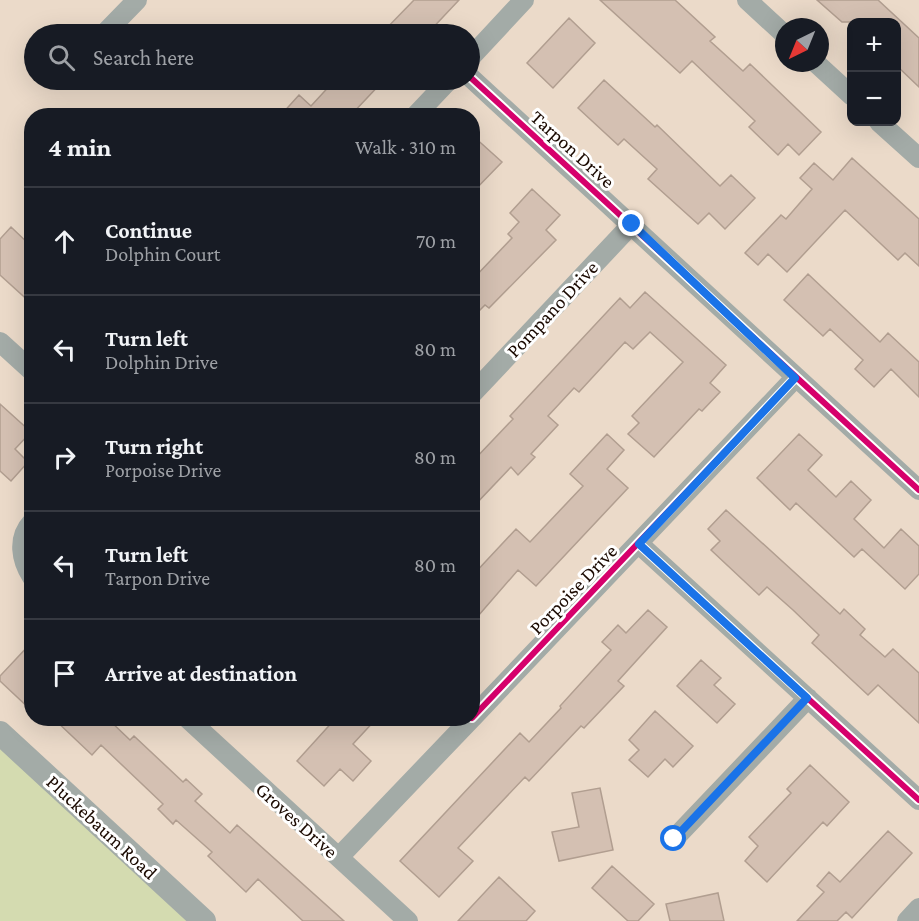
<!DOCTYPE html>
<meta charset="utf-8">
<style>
:root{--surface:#171b24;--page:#242831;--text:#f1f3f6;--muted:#9ea1a6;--line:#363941}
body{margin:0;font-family:"Crimson Pro",serif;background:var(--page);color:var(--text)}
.controls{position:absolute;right:18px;top:18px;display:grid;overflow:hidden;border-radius:12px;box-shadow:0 6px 24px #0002}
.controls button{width:54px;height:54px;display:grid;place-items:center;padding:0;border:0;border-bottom:2px solid var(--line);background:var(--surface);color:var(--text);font:30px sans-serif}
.compass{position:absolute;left:775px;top:18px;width:54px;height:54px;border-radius:50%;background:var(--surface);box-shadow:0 6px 24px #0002;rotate:223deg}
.stop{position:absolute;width:18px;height:18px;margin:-14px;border:4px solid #1a73e8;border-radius:50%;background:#fff}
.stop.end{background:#1a73e8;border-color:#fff;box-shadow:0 2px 6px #0008}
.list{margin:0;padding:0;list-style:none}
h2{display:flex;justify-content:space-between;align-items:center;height:78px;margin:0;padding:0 24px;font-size:26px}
h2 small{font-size:20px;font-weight:400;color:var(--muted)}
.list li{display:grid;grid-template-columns:39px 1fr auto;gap:18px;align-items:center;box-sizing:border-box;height:108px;padding:0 24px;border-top:2px solid var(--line)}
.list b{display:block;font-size:22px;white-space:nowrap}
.list p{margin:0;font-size:20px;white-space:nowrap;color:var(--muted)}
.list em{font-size:20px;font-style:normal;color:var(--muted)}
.icon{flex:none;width:33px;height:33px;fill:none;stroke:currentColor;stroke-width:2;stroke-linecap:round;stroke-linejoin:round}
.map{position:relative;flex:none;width:919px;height:921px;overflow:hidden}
.search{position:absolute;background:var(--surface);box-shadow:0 6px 24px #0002;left:24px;top:24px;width:456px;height:66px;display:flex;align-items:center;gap:15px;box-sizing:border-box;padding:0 21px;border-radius:33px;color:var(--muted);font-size:22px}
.panel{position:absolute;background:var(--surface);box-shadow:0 6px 24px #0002;left:24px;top:108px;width:456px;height:618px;border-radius:24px}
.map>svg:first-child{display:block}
.green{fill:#d4dbb0}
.building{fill:#d4c0b2;stroke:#b19e90;stroke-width:1.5}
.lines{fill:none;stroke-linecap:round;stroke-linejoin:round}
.minor{stroke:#a3aba7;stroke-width:20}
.tertiary{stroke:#a3aba7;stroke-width:24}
.cycleway-casing{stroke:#fff;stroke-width:10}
.cycleway{stroke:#d6006c;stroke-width:6}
.route{stroke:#1a73e8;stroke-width:8}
.labels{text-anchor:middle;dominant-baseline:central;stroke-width:6;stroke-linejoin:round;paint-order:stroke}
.street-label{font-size:20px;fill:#1a0900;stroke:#fff}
</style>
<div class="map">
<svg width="919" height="921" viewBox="0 0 919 921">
<rect width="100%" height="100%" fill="#ebdac9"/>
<path class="green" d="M0,748l187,173h-187z"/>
<path class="building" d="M414,0h45l-32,34h-46z
M600,0h75l40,37 -5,4 33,30 7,-7 71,68 -22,23 -11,-11 -10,11 -29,-28 6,-6 -63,-60 -12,12z
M817,0h61l41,38v49l-22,-21v-44h-55z
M569,18l26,25 -42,45 -26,-25z
M335,80h49l-34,36h-70l19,-21 12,11z
M604,80l51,47 2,-2 63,61 11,-11 24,23 -30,31 -16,-16 -11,11 -50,-45 9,-10 -33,-30 -6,6 -40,-37z
M472,135l30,27 -30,31z
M852,158l67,61v47l-14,-13 -7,7 -53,-50 -58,62 -19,-18 -10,11 -13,-12 36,-38 5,4 26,-30 -12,-11 14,-15 19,17z
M532,189l28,26 -14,15 10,10 -67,68 -4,-3 -13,13v-38l40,-42 -4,-4 11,-12 -9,-9z
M11,227l20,19 -6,6 7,5v47l-32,-29v-36z
M808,274l72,68 8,-9 31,29v35l-28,-28 -17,18 -19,-18 8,-9 -33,-31 -7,7 -39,-36z
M645,292l81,73 -16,18 10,9 -18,19 -3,-2 -45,48 -26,-23 11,-11 -7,-7 51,-54 -33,-30 -17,17 -8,-7 -46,50 -5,-4 -26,28 10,9 -27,29 4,3 -17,18 -7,-8 -39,41v-46l41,-43 -3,-3 110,-118 10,10z
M0,404l31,28 -16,17 13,13 -17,19 -11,-10z
M607,434l17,16 -17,19 21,19 -92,98 -18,-16 -46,53v-47l44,-47 14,13 53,-56 -13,-12z
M799,434l23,21 -14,15 28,27 15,-16 20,19 -17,19 30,29 17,-19 18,17v28l-14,15 -43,-40 -8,8 -58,-54 -6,7 -33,-32z
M726,510l114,104 4,-5 21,20 -5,6 25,22 8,-8 26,24v50l-41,-38 -10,10 -56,-52 7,-8 -26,-25 -26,-23 -8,8 -48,-45 9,-9 -12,-12z
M648,610l19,17 -49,54 6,5 -40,42 -3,-2 -52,55 -4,-4 -67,71 15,13 -34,36 -39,-36 120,-128 9,9 32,-34 -1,-2 51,-56 -9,-8 16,-17 8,8z
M32,642v69l-32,-30v-5z
M701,660l20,18 -7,7 21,19 -18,19 -40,-37z
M655,711l38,35 -20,21 -8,-8 -17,18 -19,-17 10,-10 -10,-10z
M53,718h54l23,22 4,-4 49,46 3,-3 16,15 -7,7 35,32 7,-8 107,96h-41l-45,-42 -12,13 -38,-36 4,-4 -36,-32 -3,4 -15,-15 5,-5 -62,-59 -9,10z
M336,718h41l-24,26 18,17 -18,20 -13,-12 -16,17 -27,-25z
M810,765l39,37 -22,24 -4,-4 -56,60 -22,-21 13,-15 -9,-9 42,-44 -4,-4z
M600,788l13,62 -54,11 -7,-29 27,-5 -7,-34z
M888,831l24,22 -60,65 -6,-6 -9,9h-40l27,-29 -7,-6 12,-14 11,10z
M612,866l42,38 -16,17h-10l-36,-33z
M499,877l36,34 -9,10h-68z
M718,893l6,28h-54l-4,-17z"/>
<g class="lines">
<path class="minor" d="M747,0l37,34
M104,34l33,-34
M470,58l54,-58
M816,63l36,33
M470,77l449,413
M415,116l34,-36
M879,122l40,36
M0,342l32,29
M472,394l160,-170
M32,522c-15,16 -11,38 0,55
M639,544l280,256
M187,718l221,203
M472,718l323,-340
M674,839l134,-141
M339,857l133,-139
M907,921l12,-13"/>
<path class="tertiary" d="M0,733l204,188"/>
<g class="cycleway-casing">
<path id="cycleway" d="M470,77l449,413
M639,544l280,256
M472,718l323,-340"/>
</g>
<use href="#cycleway" class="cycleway"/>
</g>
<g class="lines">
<path class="route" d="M632,224l163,154 -156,166 168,154 -133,141"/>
</g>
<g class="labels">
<g class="street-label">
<text transform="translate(573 149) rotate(42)">Tarpon Drive</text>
<text transform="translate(552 309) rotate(-47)">Pompano Drive</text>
<text transform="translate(573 589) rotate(-46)">Porpoise Drive</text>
<text transform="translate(297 820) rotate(42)">Groves Drive</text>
<text transform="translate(102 827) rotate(43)">Pluckebaum Road</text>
</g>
</g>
</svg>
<div class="controls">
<button>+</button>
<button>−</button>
</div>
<svg class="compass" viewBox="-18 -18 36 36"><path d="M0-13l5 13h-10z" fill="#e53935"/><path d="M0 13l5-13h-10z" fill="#9ea1a6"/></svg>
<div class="stop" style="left:674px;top:839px"></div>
<div class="stop end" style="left:632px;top:224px"></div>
<div class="search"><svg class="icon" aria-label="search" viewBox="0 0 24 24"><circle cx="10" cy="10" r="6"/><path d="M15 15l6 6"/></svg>Search here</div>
<section class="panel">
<h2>4 min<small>Walk · 310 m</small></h2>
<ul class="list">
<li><svg class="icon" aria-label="ahead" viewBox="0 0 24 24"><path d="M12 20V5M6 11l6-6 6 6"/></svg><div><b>Continue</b><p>Dolphin Court</p></div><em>70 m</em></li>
<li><svg class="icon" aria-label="left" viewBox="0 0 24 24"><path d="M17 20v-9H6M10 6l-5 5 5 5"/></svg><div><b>Turn left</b><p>Dolphin Drive</p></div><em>80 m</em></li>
<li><svg class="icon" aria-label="right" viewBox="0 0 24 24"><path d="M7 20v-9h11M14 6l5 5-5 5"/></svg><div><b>Turn right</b><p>Porpoise Drive</p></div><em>80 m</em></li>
<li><svg class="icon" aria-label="left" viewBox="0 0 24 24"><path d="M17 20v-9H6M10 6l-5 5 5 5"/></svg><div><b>Turn left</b><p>Tarpon Drive</p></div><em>80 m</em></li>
<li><svg class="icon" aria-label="arrive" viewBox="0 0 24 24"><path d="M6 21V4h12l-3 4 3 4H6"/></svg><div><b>Arrive at destination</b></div></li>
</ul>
</section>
</div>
